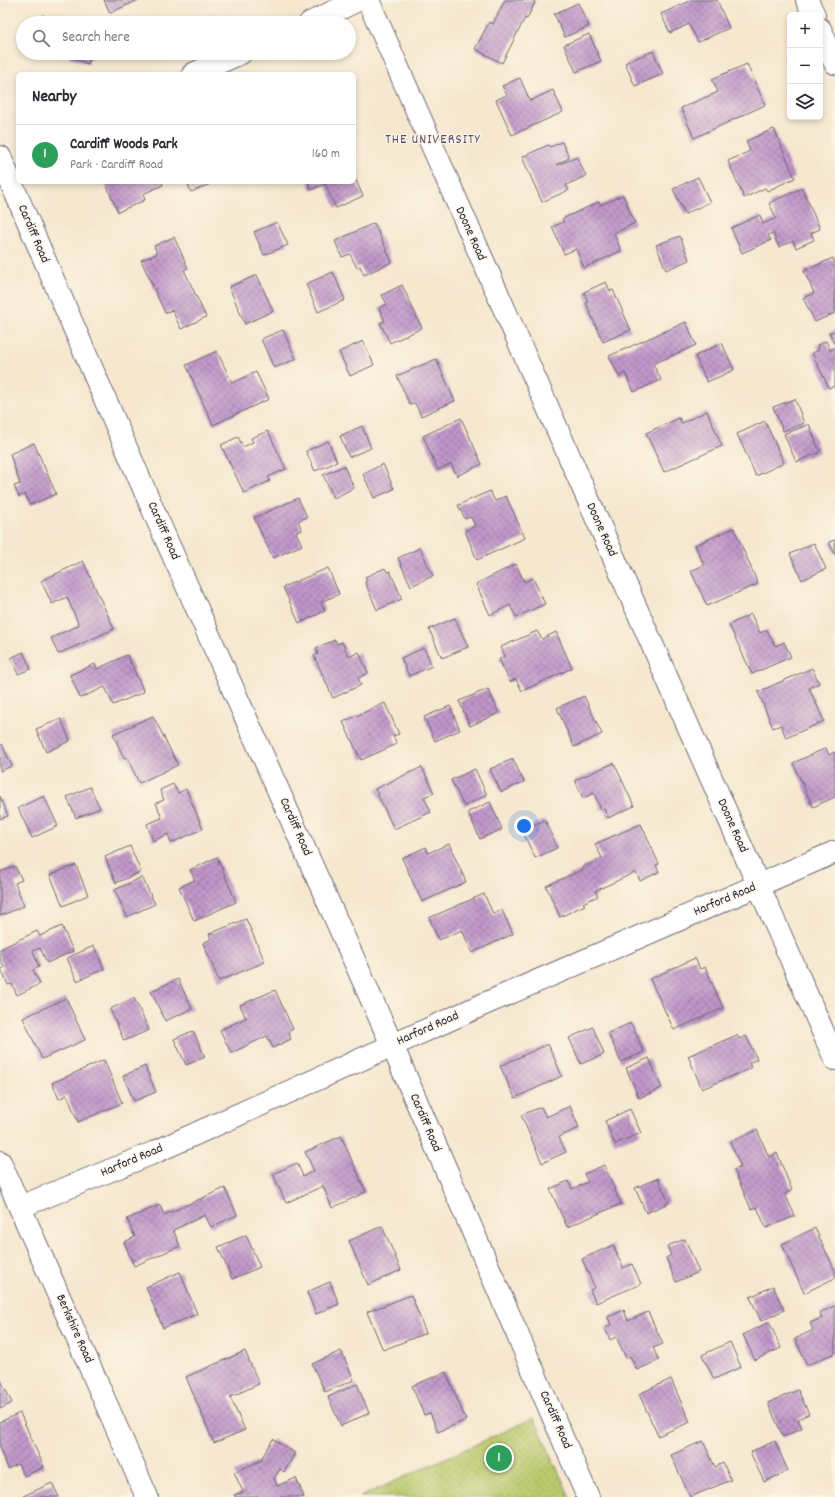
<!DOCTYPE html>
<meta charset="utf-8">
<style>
:root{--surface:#fff;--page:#f2f2f3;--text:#2b2b33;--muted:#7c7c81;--line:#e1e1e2;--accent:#2563eb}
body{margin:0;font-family:Dekko,sans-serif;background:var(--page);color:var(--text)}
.controls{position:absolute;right:12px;top:12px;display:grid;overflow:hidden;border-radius:6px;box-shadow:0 2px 6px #0003}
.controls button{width:36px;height:36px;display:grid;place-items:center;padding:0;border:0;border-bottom:1px solid var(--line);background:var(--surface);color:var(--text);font:20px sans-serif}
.you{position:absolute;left:524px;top:826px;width:14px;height:14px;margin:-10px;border:3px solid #fff;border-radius:50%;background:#1a73e8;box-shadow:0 0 0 6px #1a73e833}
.badge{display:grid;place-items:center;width:26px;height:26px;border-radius:50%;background:var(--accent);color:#fff;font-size:13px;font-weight:700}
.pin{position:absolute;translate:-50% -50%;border:2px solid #fff;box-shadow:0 1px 4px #0006}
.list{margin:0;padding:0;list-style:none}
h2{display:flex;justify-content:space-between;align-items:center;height:52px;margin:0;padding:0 16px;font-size:17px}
h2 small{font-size:13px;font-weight:400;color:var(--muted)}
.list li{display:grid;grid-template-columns:26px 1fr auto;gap:12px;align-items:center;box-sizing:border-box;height:60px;padding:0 16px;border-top:1px solid var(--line)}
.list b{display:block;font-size:15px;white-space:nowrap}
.list p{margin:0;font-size:13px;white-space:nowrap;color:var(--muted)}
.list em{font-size:13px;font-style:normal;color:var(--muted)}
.icon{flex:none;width:22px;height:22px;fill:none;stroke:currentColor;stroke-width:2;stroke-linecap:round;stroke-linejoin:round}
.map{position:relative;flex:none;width:835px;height:1497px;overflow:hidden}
.search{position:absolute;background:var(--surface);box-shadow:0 2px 6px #0003;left:16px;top:16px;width:340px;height:44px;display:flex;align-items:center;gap:10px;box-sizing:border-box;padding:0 14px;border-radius:22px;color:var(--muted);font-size:15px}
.panel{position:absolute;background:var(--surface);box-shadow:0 2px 6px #0003;left:16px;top:72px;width:340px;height:112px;border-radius:6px}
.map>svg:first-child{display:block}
.green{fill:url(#green-dots);stroke:#6e7654}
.building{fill:url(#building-cross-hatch)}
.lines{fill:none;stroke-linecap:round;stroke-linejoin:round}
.minor-casing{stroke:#6c676f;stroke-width:24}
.minor{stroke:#fff;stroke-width:22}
.labels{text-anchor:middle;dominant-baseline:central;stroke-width:3;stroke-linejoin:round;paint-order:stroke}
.street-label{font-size:13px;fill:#22223b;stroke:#fcf5e5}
.neighbourhood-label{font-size:14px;letter-spacing:1px;fill:#5a4b6d;stroke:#fcf5e5}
</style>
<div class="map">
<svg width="835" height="1497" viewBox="0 0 835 1497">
<defs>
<pattern id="green-dots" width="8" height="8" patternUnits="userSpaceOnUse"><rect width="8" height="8" fill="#b9c96c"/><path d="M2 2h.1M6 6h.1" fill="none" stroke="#9fac5e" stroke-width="1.8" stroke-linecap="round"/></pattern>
<pattern id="building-cross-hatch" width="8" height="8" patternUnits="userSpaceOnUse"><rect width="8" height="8" fill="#c197ca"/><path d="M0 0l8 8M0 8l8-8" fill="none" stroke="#9c7ba5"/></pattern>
</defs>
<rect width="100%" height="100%" fill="#fcf5e5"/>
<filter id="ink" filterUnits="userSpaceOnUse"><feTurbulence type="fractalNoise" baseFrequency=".025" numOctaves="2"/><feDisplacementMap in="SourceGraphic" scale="8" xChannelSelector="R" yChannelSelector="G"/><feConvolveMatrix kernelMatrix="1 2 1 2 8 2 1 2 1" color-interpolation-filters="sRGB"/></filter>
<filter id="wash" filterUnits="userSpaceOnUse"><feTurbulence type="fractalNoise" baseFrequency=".012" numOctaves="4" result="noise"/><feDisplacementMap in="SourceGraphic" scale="16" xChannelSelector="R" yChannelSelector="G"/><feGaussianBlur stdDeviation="0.9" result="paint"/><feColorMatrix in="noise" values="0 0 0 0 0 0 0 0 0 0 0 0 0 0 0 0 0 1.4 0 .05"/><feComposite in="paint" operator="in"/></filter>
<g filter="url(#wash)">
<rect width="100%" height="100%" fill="#f6e7cf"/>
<path class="green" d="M534,1418l36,79h-210z"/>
<g id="blocks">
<path class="building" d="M104,0h34l-28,13z
M505,0h27l3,2 -8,17 -2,-1 -23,45 -27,-14 14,-27 4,2z
M691,0h26l12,28 -31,14 -9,-18 -19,9 -9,-19z
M578,3l11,23 -24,11 -11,-23z
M42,15l22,8h-25z
M589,34l12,27 -25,11 -12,-27z
M653,51l10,23 -28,12 -10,-23z
M58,53h37l-1,5 -4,-1 -2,7z
M747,64l18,41 -71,33 -13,-30 37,-16 -6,-13z
M520,78l10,23 23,-11 10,22 -51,23 -16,-35 11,-5 -5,-9z
M774,129l21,49 -28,13 -2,-3 -21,10 -16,-37 22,-10 -4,-10z
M562,142l7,16 -12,6 1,1 19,-8 9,19 -20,9 3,5 -27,12 -20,-45 26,-12 2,2z
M354,176l9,20 -27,12 -11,-24 -14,6 -3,-8h46z
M698,177l12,25 -25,12 -12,-25z
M105,182h57l1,3 -20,9 2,6 -27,12z
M187,182h28l-24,10z
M802,188l18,41 -9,4 3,7 -18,8 -3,-7 -14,6 -6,-14 -5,2 3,5 -29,13 -11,-25 29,-13 3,9 13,-6 -7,-15z
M623,195l12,28 -21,10 7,18 -37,17 -8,-19 -12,5 -12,-27 12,-5 -2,-3 37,-17 2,3z
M277,222l11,23 -24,10 -10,-23z
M374,223l18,39 -28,13 -4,-9 -3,2 -7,-14 -8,3 -7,-16z
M680,236l9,24 -23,10 -10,-25z
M174,237l14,31 -4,2 22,47 -25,12 -9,-19 -7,3 -24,-53 16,-6 -3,-8z
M833,258l2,5v50l-20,9 -12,-24 11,-5 -10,-22z
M333,272l12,28 -27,12 -12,-28z
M257,275l16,36 -28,13 -16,-37z
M606,282l4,9 3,-1 18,40 -28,12 -17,-39 2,-1 -4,-10z
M402,285l20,43 -32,15 -10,-20 5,-2 -6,-13 8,-4 -5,-9z
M686,322l10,23 -43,19 8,16 -27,12 -9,-19 -6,3 -10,-20z
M283,330l13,29 -22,9 -13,-29z
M835,330v15l-6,-12z
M363,341l11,24 -24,11 -11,-24z
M826,341l4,9 5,-2v41l-1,-3 -5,2 -17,-35 7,-3 -2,-5z
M722,343l12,27 -27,12 -12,-26z
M217,351l15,32 24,-11 13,27 -56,26 -27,-60z
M436,359l19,42 -34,15 -6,-13 -5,2 -13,-29z
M795,399l9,24 -21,8 -10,-24z
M707,411l15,35 -58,26 -18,-39 33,-15 3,5z
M461,418l21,46 -25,12 -6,-12 -13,6 -15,-34z
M765,421l19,42 -28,13 -19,-42z
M809,424l11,28 -24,10 -12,-28z
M362,426l9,22 -22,9 -9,-21z
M268,431l18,38 -18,8 2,4 -26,12 -23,-48 17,-8 5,10 10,-5 -2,-4z
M328,441l9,21 -22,9 -9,-20z
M34,443l22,51 -26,11 -5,-11 -6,3 -5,-11 6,-2 -10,-30z
M383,464l11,25 -20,9 -11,-24z
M344,466l10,22 -20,10 -11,-23z
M490,491l5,10 11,-5 19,42 -48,22 -12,-29 10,-5 -4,-9 -6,2 -7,-14z
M298,498l9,19 -9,4 4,9 -6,2 6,13 -29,13 -19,-40z
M734,528l24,56 -51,22 -16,-35 13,-6 -9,-20z
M835,540v15l-6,-13z
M814,543l12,26 -24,11 -12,-26z
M420,548l13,28 -22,10 -13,-28z
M83,561l31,68 -56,25 -7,-16 28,-13 -12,-28 -15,7 -11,-23z
M516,564l8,18 9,-4 12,26 -29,13 -6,-12 -20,10 -14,-31z
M328,568l11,26 -18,8 4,9 -26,12 -16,-36z
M385,568l2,4 3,-1 12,28 -25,11 -12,-28 2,-1 -2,-4z
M751,614l9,19 7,-3 8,16 9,-4 7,15 -39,17 -23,-49z
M455,618l13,29 -26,11 -13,-29z
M537,631l5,8 14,-7 16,36 -50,23 -6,-12 -6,3 -11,-23 6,-3 -4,-9z
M335,640l2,4 5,-2 7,15 10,-5 9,21 -10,5 3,7 -28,13 -19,-42 4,-2 -2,-6z
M424,648l8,18 -23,10 -8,-18z
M23,652l8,17 -13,5 -7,-16z
M127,655l17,37 -31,13 -8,-18 -25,11 -10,-23 25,-11 2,5z
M812,668l7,15 -10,5 15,33 -38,17 -5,-13 -8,3 -15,-36z
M488,689l11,24 -29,13 -11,-25z
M584,696l18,38 -28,13 -17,-39z
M385,703l14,31 -6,2 4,8 -36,16 -18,-38z
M450,706l10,24 -25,11 -11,-24z
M153,716l25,49 -39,18 -12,-26 -3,1 -11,-24z
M61,719l9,22 -24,11 -10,-23z
M2,744l10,22 -12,5v-25z
M826,748l3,7 6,-3v45l-22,10 -20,-44z
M513,759l11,23 -23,10 -11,-23z
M614,763l20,43 -26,12 -4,-9 -3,1 -7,-17 -11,5 -8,-18z
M422,767l12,26 -10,4 7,15 -37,17 -19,-40z
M475,769l12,26 -23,11 -13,-26z
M173,784l5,9 8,-4 17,40 -32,14 -3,-9 -15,7 -6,-17 15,-6 -6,-15 8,-3 -4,-10z
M90,787l10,21 -24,10 -9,-21z
M0,796l8,20 -8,3z
M44,796l14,30 -26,12 -14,-30z
M490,802l12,27 -22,10 -12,-27z
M545,820l12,28 -22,10 -13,-28z
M641,824l18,40 -3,1 3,7 -19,9 -4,-9 -41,19 3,5 -15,7 2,2 -25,12 -14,-31 38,-17 -1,-2 19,-9 -7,-14z
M449,844l17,38 -44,20 -20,-44 24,-11 2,6z
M130,846l11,26 -25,11 -11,-26z
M217,857l19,45 -42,19 -15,-34 16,-7 -5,-10z
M76,865l12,30 -25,11 -13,-31z
M15,866l7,14 -7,3 9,23 -24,10v-44z
M142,877l13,27 -28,13 -12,-27z
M484,894l9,20 9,-4 11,24 -41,19 -10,-23 -23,10 -10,-22z
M246,919l19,43 -46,19 -16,-38 8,-4 -2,-5z
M62,926l11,25 -26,12 -7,-15 -7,3 6,16 -6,3 7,14 -23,11 -5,-11 -4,1 -7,-16 3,-1 -4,-10v-9l37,-18 3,5z
M94,946l10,23 -27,12 -10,-23z
M695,958l5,11 5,-2 18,41 -49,22 -24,-51z
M178,979l14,30 -27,12 -14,-30z
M275,990l18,39 -5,3 3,7 -18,9 -6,-12 -36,17 -11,-23 26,-12 -6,-13z
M66,998l19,42 -43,19 -19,-41z
M134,998l15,32 -25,11 -14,-32z
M631,1023l13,29 -23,10 -13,-29z
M593,1027l11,27 -23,10 -12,-26z
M193,1031l12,26 -19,8 -12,-26z
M737,1035l2,4 7,-3 11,23 -8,4 2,5 -49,21 -14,-33z
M548,1044l14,32 -47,22 -15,-32z
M649,1058l13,30 -23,10 -13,-30z
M104,1060l18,43 -44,19 -11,-27 -8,4 -7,-16z
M145,1066l11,26 -22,9 -11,-25z
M570,1106l9,22 -20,9 7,15 -24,11 -21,-48 20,-8 5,10z
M630,1109l11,24 -26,11 -10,-23z
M757,1130l12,27 8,-4 15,37 -7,4 10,22 -29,12 -9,-21 -6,2 -17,-39 7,-3 -11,-25z
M341,1136l25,56 -34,16 -9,-22 -37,17 -13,-29 24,-11 6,13 11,-5 -9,-19z
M604,1165l17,39 -54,23 -17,-38 18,-8 4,8 16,-7 -4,-8z
M658,1178l11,25 -23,10 -11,-25z
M225,1188l12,27 -26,12 -6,-12 -32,15 7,16 -46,20 -10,-24 11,-5 -8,-18 33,-14 4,10z
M382,1226l19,44 -33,15 -19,-44z
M815,1228l20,43v7l-31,15 -22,-49z
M246,1235l14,32 -28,12 -14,-32z
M685,1239l14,33 -23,10 -10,-24 5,-3 -4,-9z
M613,1245l10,23 9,-4 9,20 -45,19 -6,-13 5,-2 -13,-29z
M180,1272l17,42 -34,14 -17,-41z
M330,1282l9,22 -23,10 -9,-22z
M773,1286l11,24 -23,11 -11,-24z
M411,1295l15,38 -43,17 -16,-38z
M835,1306v47l-28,12 -12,-26 18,-9 -3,-7 12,-5 -3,-5z
M624,1310l4,11 20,-9 15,32 -10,4 6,12 -22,10 -7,-14 -4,2 -10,-21 -6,3 -5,-12 6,-3 -3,-8z
M769,1322l12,26 -26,12 -12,-25z
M730,1342l11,25 -27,12 -12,-24z
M245,1351l14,33 -29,13 15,33 -31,13 -28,-66z
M341,1351l13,29 -29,12 -13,-28z
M446,1372l20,48 -28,12 -8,-19 -6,2 -12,-29z
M0,1378l12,25 -12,6z
M671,1379l19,43 -32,14 -19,-42z
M357,1384l12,29 -28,13 -13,-29z
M798,1390l11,24 -11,5 4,9 -19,9 -15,-34z
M20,1413l24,54 -20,9 -6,-12 -10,5 -8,-20v-27z
M273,1439l22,14 -11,19 -4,-3 -6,9 3,8 19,-8 8,19h-69l-1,-2 9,-3 -9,-20 26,-11z
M703,1441l12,26 8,-4 8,17 -41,17 -19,-42z
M775,1441l13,30 -24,11 -14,-30z
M52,1483l7,14h-38z"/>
</g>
</g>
<g filter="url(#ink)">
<use href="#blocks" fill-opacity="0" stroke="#6c676f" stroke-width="1"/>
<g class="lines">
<g class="minor-casing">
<path id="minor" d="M368,0l467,1059
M807,0l7,15
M310,23l48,-23
M820,29l15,34
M193,74l48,-21
M0,157l157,362 235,526 196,452
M0,1162l147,335
M20,1207l133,-54 329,-148 353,-153"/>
</g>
<use href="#minor" class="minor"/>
</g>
</g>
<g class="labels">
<g class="street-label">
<text transform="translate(33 234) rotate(67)">Cardiff Road</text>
<text transform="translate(470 234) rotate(66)">Doone Road</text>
<text transform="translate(601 530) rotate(66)">Doone Road</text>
<text transform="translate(163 531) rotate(66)">Cardiff Road</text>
<text transform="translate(732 826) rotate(66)">Doone Road</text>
<text transform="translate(295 827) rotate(66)">Cardiff Road</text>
<text transform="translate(725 900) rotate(-23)">Harford Road</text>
<text transform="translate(428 1029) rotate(-24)">Harford Road</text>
<text transform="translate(425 1123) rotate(67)">Cardiff Road</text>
<text transform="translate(132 1161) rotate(-23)">Harford Road</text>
<text transform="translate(74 1329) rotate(66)">Berkshire Road</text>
<text transform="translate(555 1420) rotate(66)">Cardiff Road</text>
</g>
<g class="neighbourhood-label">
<text x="433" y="140">THE UNIVERSITY</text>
</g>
</g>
</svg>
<div class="controls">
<button>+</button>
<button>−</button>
<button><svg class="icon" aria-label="layers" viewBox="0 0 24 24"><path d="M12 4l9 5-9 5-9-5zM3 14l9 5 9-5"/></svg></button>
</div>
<div class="you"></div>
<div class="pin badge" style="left:499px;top:1458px;background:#2e9e5b">1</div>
<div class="search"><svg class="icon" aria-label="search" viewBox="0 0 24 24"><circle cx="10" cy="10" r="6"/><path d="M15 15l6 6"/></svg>Search here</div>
<section class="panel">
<h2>Nearby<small></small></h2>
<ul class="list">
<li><span class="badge" style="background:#2e9e5b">1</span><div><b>Cardiff Woods Park</b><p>Park · Cardiff Road</p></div><em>160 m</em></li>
</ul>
</section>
</div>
